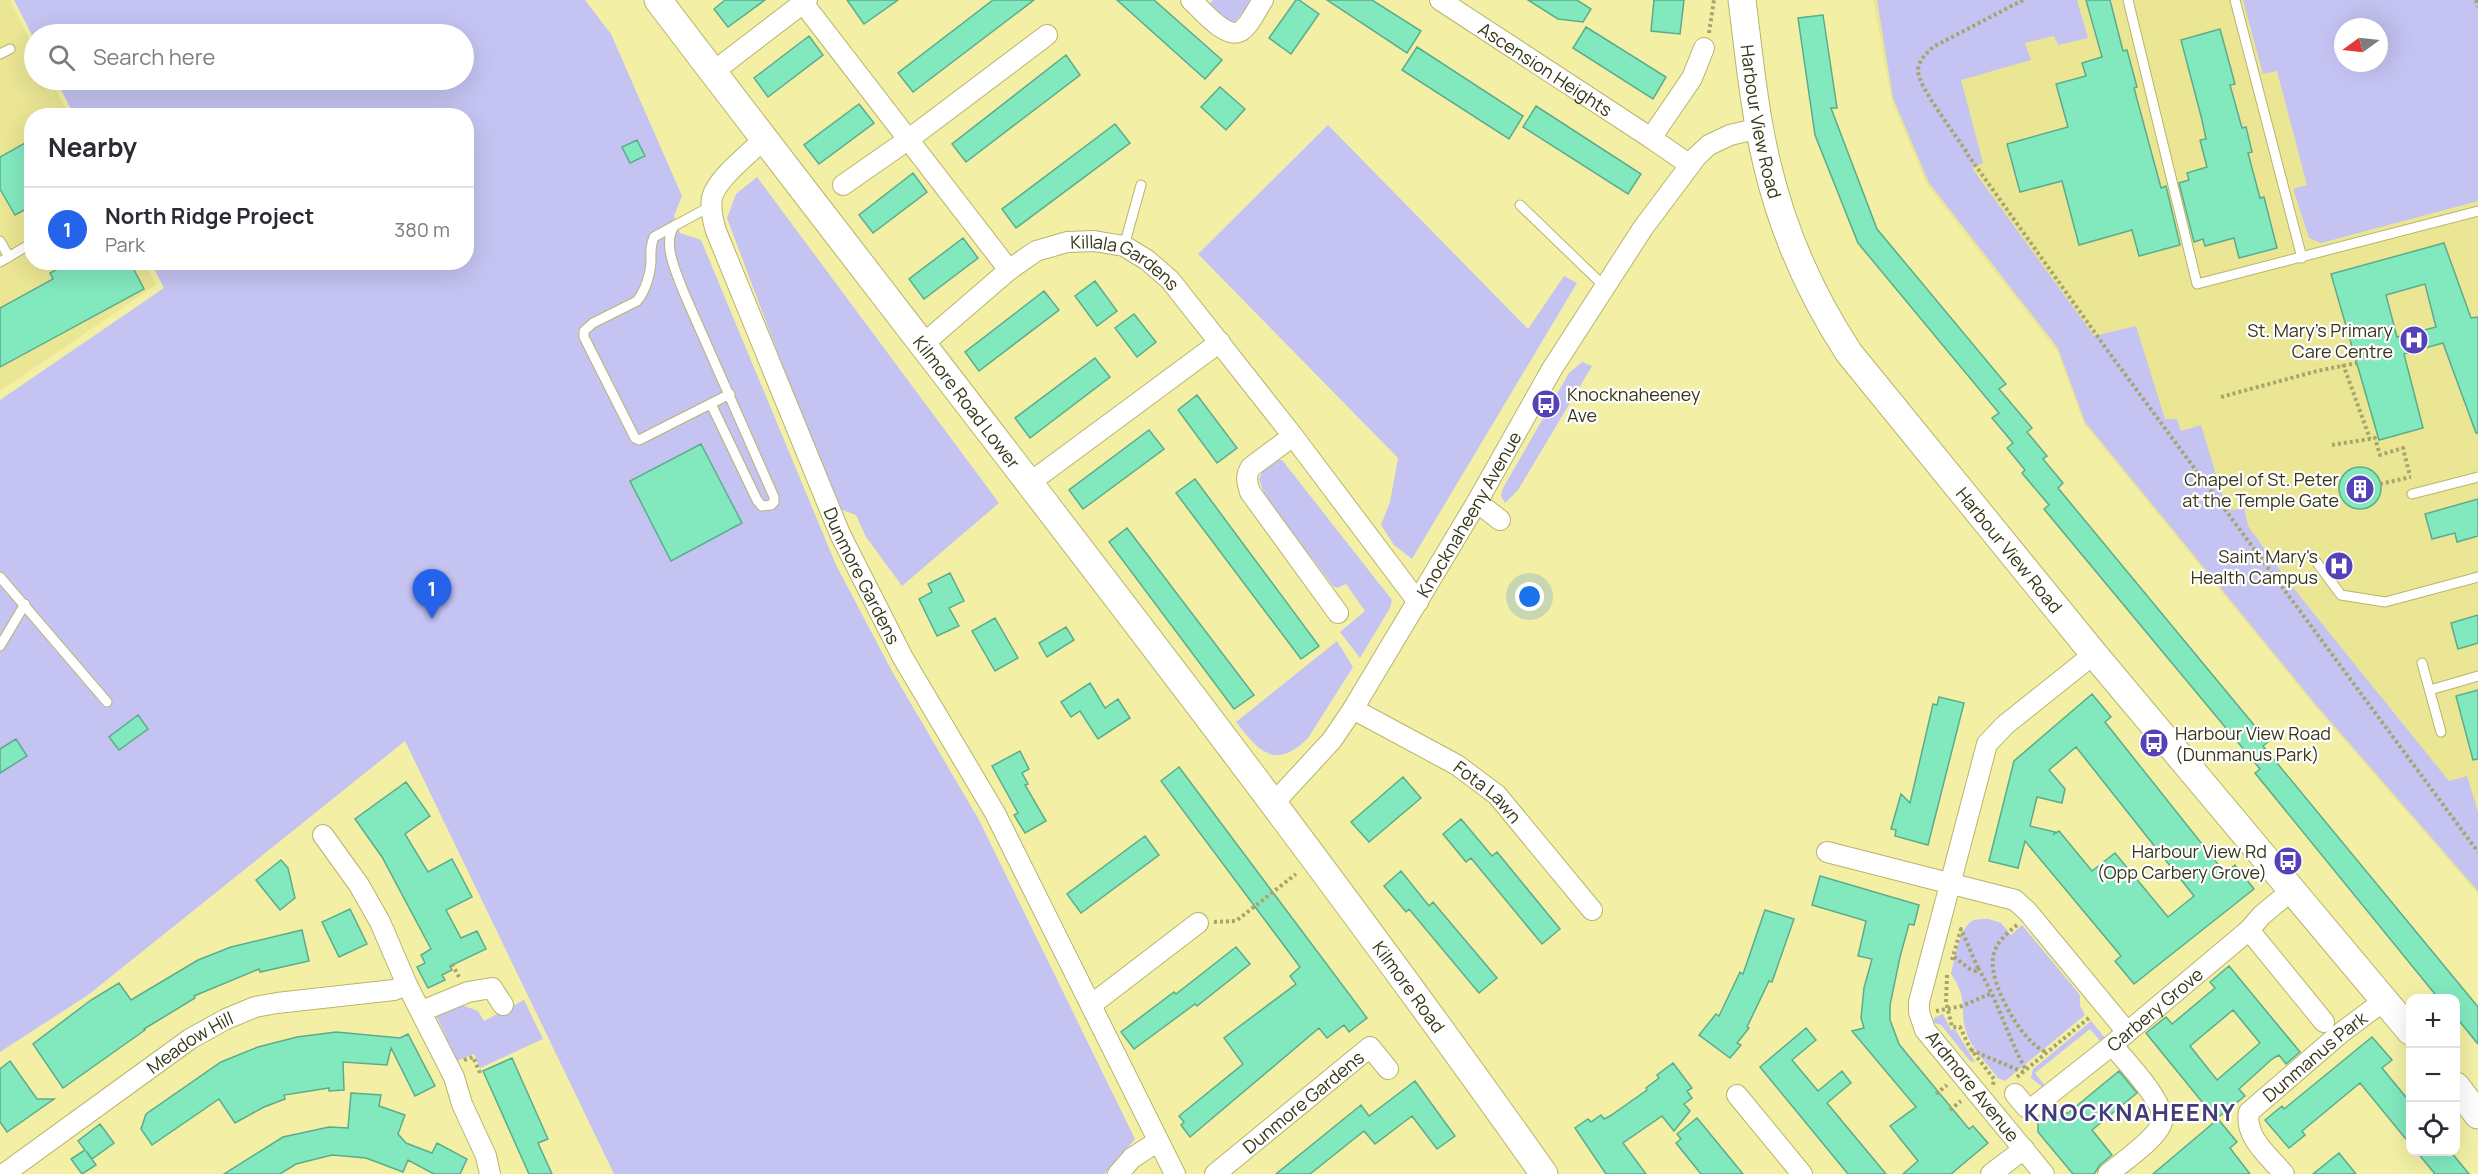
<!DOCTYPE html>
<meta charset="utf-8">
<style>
:root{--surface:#fff;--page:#f7f7f7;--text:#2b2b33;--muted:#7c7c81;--line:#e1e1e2;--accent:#2563eb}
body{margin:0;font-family:Manrope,sans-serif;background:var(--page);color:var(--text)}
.controls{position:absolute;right:18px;bottom:18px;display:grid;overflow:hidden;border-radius:12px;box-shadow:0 6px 24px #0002}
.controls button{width:54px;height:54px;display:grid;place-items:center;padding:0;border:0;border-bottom:2px solid var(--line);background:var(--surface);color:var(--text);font:30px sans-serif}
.compass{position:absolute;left:2334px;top:18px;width:54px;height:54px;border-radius:50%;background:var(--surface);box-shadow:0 6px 24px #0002;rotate:255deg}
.you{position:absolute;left:1530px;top:597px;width:21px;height:21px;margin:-15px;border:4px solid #fff;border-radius:50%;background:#1a73e8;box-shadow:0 0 0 9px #1a73e833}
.badge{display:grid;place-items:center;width:39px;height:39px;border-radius:50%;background:var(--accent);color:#fff;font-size:20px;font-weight:700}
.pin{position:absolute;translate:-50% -50px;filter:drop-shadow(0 2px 3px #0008)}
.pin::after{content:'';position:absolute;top:32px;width:21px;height:18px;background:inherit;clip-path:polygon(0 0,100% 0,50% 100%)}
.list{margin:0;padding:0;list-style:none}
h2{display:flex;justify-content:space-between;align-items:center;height:78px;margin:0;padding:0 24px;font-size:26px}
h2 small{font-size:20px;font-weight:400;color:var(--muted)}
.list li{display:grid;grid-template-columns:39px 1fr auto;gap:18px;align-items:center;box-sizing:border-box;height:84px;padding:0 24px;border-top:2px solid var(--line)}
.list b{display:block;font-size:22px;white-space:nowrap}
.list p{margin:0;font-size:20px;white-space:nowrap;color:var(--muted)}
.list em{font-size:20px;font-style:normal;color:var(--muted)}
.icon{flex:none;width:33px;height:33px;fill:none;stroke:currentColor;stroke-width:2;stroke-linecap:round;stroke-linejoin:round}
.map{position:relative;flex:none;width:2478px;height:1174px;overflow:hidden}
.search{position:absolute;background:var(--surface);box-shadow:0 6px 24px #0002;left:24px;top:24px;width:450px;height:66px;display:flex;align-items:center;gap:15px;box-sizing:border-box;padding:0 21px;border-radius:33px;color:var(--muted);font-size:22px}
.panel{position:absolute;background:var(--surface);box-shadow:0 6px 24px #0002;left:24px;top:108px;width:450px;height:162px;border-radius:24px}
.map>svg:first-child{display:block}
.built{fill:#ebe694;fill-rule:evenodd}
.green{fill:#c4c3f2;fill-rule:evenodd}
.building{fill:#82e9bf;stroke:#5cac8b;stroke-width:1.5;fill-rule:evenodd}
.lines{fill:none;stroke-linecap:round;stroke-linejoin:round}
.lane-casing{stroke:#b8b46c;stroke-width:11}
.street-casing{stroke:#b8b46c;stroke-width:22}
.secondary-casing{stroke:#b8b46c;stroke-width:29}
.path{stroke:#a7a56d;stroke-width:4;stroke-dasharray:3 3;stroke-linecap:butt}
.lane{stroke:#fff;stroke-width:9}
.street{stroke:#fff;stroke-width:20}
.secondary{stroke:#fff;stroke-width:27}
.labels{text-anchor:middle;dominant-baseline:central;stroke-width:4.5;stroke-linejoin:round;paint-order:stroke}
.street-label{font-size:18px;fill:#383618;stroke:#fff}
.poi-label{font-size:18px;fill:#383618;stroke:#fff;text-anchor:end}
.district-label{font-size:24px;font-weight:bold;letter-spacing:1.5px;fill:#423c78;stroke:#fff}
</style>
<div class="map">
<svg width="2478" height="1174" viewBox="0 0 2478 1174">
<rect width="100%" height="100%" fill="#f3f0a6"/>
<path class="built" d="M0,0h10l24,48v32h17l18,35 -37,1v146l112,1 12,22 -156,106z
M1873,0h605v894l-162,-186 -232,-284 -27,-73 -130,-166 -35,-83zM2343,27h36v36h-36z"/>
<path class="green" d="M14,0h571l26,34 71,162 -8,20 6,17 21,7 135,325 57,108 86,147 156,319 -30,35h-491l-209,-433 -317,254 -88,57v-652l164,-112 -13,-25 315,-1v-146l-392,-1 -18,-35h408v-46h-430v5z
M1213,0h40l-20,24 -26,-17z
M1877,0h200l11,38 -30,7 -4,-9 -29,7 6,17 -70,20 22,83 -11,5 122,168 42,-10 29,93h12l4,12 20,-6 24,79 5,6 14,-2 4,18 42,58 159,197 18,-5 11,36v79l-161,-185 -232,-284 -27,-74 -129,-165 -36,-85z
M2243,0h235v201l-157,42 -12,-5 -16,-49 14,-4 -30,-114 -14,3zM2343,27h36v36h-36z
M1328,125l200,204 36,-53 13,7 -165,276 -18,-14 -13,-20 9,-23 8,-44 -200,-204z
M757,177l242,326 -97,83 -36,-49 -10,-22 -14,-5 -44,-103 -71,-189 9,-24z
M1582,362l10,4 -74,124 -13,13 -4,-7 2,-8 66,-115z
M1274,460h8l110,140 -2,8 -30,50 -20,-26 25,-21 -19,-27 -9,4 -4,-2 -68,-90 -6,-17 7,-15z
M1337,641l16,26 -45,71c-33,33 -49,13 -72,-16z
M1989,919l12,4 10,12 11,-10 58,70v11l5,9 -80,66 -7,-3c-11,-14 -26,-29 -32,-46 -7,-24 3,-32 -15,-58 3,-13 9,-49 23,-54 5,-1 10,-1 15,-1z
M524,1000l19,39 -63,29 -6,-14 -17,7 -21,-46 23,-11 19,7 6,10z
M1943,1014l8,16 4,-1 20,33 -5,-1 -29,-36 -7,-2v-5z
M2091,1021l15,18 -5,3 -11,-13 -55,44 11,14 -1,2 -14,-11 2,-9z"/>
<path class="building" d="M725,0h40l-37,27 -14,-18z
M847,0h51l-34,24z
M993,0h41l-121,92 -15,-19z
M1117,0h37l68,60 -17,19z
M1296,0h3l20,14 -28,40 -22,-16z
M1327,0h45l49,31 -14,22z
M1528,0h49l14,9 -8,13 -25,-3z
M1654,0h30l-4,34 -29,-3z
M2086,0h24l13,51 4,-1 10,37 -3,1 27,100 5,-2 14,59 -41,11 -7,-26 -53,15 -17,-64 -42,11 -13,-48 61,-17 -12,-43 30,-8 -4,-13 20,-6z
M1823,15l14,93h-6l46,121 129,155 -7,5 33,39 -5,4 20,24 -4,3 20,24 -5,5 210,254 -5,4 215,261v37l-22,-27v-18h-17l-184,-226 5,-4 -216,-260 5,-4 -27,-32 3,-3 -18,-22 6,-5 -21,-25 7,-5 -141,-170 -43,-108 -17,-117z
M1586,27l80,50 -13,22 -80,-51z
M2220,29l15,55 -5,1 12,43 4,-1 6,25 -4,1 12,45 4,-1 13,51 -38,10 -5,-20 -29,8 -2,-7 -9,3 -15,-59 10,-3 -2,-7 20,-6 -7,-27 6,-1 -4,-19 -21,-80z
M809,36l14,19 -55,42 -14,-19z
M1417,47l106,69 -14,23 -107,-69z
M1066,55l14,20 -114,87 -14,-18z
M1220,87l25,22 -19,21 -25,-23z
M859,104l15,19 -55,41 -15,-19z
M1536,106l105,68 -13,20 -105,-67z
M1115,124l15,19 -114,85 -14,-19z
M32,139v67l-17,9 -15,-26v-32z
M637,140l8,16 -15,7 -8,-16z
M913,173l14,19 -54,41 -14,-18z
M963,238l15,20 -54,41 -15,-20z
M2444,243l27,75 7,-1v116h-2l-33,-90 -39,11 19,74 -44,12 -48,-166zM2425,284l11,43 -39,10 -11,-42z
M70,262h60l14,27 -144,78v-59l53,-29 -3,-6z
M1095,281l22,30 -20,15 -22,-30z
M1044,291l15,19 -80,61 -14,-19z
M1134,314l22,28 -19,15 -22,-29z
M1095,358l15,19 -80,61 -15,-20z
M1197,395l40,53 -20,15 -39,-53z
M1149,430l15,19 -81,60 -14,-19z
M701,444l41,79 -71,38 -41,-80z
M2339 488a21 21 0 1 1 42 0a21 21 0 1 1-42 0Z
M1195,479l124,167 -18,13 -125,-166z
M2478,499v37l-21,6 -2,-9 -23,6 -7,-25z
M1127,528l127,167 -20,14 -125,-167z
M950,573l14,28 -15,7 10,18 -22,10 -18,-37 13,-7 -4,-8z
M2478,615v28l-20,6 -7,-26z
M995,618l23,40 -23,13 -23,-40z
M1066,627l8,13 -27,17 -8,-14z
M1090,683l15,25 13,-9 12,19 -32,21 -18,-28 -9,6 -10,-15z
M2478,690v69l-5,1 -17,-64z
M2092,694l19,23 -6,5 120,151 10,-8 19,24 -120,95 -19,-23 6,-5 -96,-115 -7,27 -29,-7 25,-100zM2076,747l118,149 -26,21 -53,-64 -23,18 -33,-40 -5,3 1,-2 -25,-6 7,-29 25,6 3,-14 -16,-19z
M1939,697l25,6 -36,142 -33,-9 1,-6 -5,-1 10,-35 9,9 23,-99 4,1z
M138,715l10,14 -29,21 -10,-13z
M16,739l11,17 -27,17v-24z
M1020,751l9,18 -7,4 6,11 -3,1 21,36 -21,12 -11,-18 4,-2 -26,-47z
M1179,767l188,251 -18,14 -5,-7 -17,13 -8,-10 -129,109 -9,-12 3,-3 -5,-6 64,-52 -19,-26 72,-54 -6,-8 10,-9 -139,-186z
M1403,777l18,21 -52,44 -18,-20z
M406,782l24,34 -25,18 23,38 24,-13 20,38 -26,13 15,28 16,-7 9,18 -36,17 2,4 -10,5 3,5 -17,8 -11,-21 8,-4 -4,-8 10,-6 -49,-92 -27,-38z
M1461,819l31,37 5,-4 63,77 -18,15 -71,-86 -5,4 -23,-28z
M1145,836l14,19 -78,58 -14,-19z
M281,860l7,8 7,30 -15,12 -24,-30z
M1401,871l28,35 4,-4 64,76 -18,15 -70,-84 -3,3 -22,-26z
M1820,876l99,29 -5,20 -5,-1 -9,33 -10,48v15l9,24 8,10 62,75 4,-3 15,17 -37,31h-48l15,-13 -28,-35 26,-19 -64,-76 12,-3 -3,-10 3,-30 8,-29 -14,-3 8,-35 -54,-16z
M350,909l17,35 -28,13 -17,-35z
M1765,910l29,9 -22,63 -3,-1 -22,46 2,1 -12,15 4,2 -11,13 -31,-23 17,-21 3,2 21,-44 3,2z
M302,930l7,31 -49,11 -1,-3 -65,27 1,2 -51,31 1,1 -82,58 -30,-44 58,-44 28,-17 12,17 67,-40 33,-13z
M1236,947l14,17 -53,42 -2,-2 -61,45 -13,-17 53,-40 2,2z
M2229,966l71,86 -14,12 -7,-9 -7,4 -33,30 6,7 -29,23 -70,-86 20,-16 6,7 43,-36 -5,-6zM2233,1010l27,33 -43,37 -27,-34z
M1806,1028l10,12 -24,20 26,31 24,-20 9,12 -24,20 59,71h-38l-88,-107z
M336,1032l64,6 8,-4 27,52 -20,10 -24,-48 -4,17 -44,-3 1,28 -15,1v-3l-45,7 1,4 -21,8 -29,16 -16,-24 -67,46 -11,-16 5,-15 75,-52 37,-15 39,-10z
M2372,1037l20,23 -10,8 28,34v42l-50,-61 -58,48 3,4 -16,13 -24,-28 17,-14 2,3z
M512,1058l36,81 -10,4 14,31h-23l-46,-103z
M10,1061l27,38h17l-47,33 -7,-10v-53z
M1673,1063l19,25 -5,3 5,7 -8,6 6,7 -16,20 -12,-15 -39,27 23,31h-40l-31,-46 13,-9 3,3 10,-7 3,4 6,-3 37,-26 -1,-2 13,-10 -2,-3z
M2119,1071l18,22 -45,37 20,25 -12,10 -6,9h-21l-35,-42v-9l11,-10h19z
M1415,1081l40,55 -18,13 -25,-33 -37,28 -11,-13 -54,43h-34l85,-69 8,11z
M351,1093l30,2 -2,11 26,9 -7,19 8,9 26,10 5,-10 30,16 -7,15h-26l-26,-14 -5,12 -37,-14 -34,-3 -36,9 -16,10h-56l59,-37 46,-10 19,1z
M1697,1118l28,34 18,22h-42l-25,-31 5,-4 -4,-5z
M2218,1119l19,23 -7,6 20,26h-97z
M100,1124l14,19 -22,16 -6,-8 10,14 -14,9 -11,-15 14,-9 -7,-9z
M2417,1152h34l18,22h-34z
M2339,1153l17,21h-43z"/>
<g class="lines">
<g class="lane-casing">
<path id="lane" d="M2128,0l69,284 281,-73
M2235,0l67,258
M0,54l10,-5
M1520,205l85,82
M711,206l-57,31c-4,9 -3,16 -3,26 -1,13 -6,28 -14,38l-44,22 -9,8v6l51,101 4,2 91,-46
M675,225c-14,18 2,49 9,68l90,204v5l-3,3 -9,1 -5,-6 -46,-96
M0,241l9,16
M1124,246l17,-61
M0,262l32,-19
M2412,494l66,-17
M2312,556l29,39 44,7 93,-25
M0,577l107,125
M0,646l25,-42
M2422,663l19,69
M2430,690l48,-14"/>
</g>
<g class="street-casing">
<g id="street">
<path d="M1191,0c10,9 35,40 50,31 8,-5 16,-22 22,-31"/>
<path id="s1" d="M1440,0l211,138 39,27"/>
<path d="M803,3l206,267"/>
<path d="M713,72l94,-72"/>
<path d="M1651,138l41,-60 12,-30"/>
<path id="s2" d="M763,140c-14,14 -47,39 -51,58 -2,11 1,23 4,33l124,303 63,124 92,155 180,361"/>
<path d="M843,185l66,-46 138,-104"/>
<path id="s3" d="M922,345l87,-75 27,-19 31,-9 27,-1 30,5 23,14 23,20 123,156 125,166"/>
<path d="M1293,436l-42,31c-6,9 -4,15 -1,25l88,121"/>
<path d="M1028,484l192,-142"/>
<path d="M1477,502l23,18"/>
<path id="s4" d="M1353,709l104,56 40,30 95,115"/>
<path id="s5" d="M1273,804l59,-64 21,-31 124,-207 75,-133 91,-141 54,-72 12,-11 21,-10 30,-7"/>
<path d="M323,835l36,50 21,37 27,63 47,92 8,27 24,52 4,18"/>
<path d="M1827,852l188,48 13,12 99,120"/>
<path d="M2249,930l75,92"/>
<path d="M1091,1005l107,-82"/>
<path d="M422,1011l46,-19 24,-4 11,17"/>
<path id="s6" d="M2015,1094l11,13 9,-1 77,-61 137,-115 13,-15 29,-24"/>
<path d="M1737,1095l65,79"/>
<path id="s7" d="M4,1174l186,-135 36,-20 29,-12 22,-4 117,-13 13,-5"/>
<path d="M1118,1174l14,-16 25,-16"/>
<path id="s8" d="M1215,1174l155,-127 18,22"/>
<path d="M1991,1174l33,-25"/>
<path d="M2044,1174l-119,-144 -6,-18v-10l68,-258 18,-19 89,-71"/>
<path d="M2108,1174c13,-11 50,-36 54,-52 5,-18 -38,-63 -50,-77"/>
<path id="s9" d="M2284,1174c-15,-18 -40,-37 -35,-62l93,-80 43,-32"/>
</g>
</g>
<g class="secondary-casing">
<g id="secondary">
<path id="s10" d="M658,0c297,390 603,774 886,1174"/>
<path id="s11" d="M1742,0c7,55 12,110 25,164 16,68 44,131 82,189l245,301 316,377"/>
<path d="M2456,1086l22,29"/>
</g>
</g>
<path class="path" d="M2023,0l-90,47c-7,7 -14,13 -15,23 -1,16 40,67 50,85l145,203 365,494
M2476,0l2,7
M1709,33l5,-33
M2343,364l27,75
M2221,397l96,-26 40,-8
M2332,445l43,-7 5,17 23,-7 7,28
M2380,484l31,-7
M1214,922l22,-1 60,-47
M2017,925c-11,9 -22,18 -24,33 -4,26 29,85 53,94
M1952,960l9,-31 17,39 -2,3 -5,-1 -18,-14
M452,964l7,13
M1978,968c20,32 29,68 48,102
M1947,975l-1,27 6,25h8l10,21 24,31 -1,6
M1936,1011l26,-5 30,-13
M1971,1050l52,22
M464,1060l9,-3 8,18
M2017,1077l73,-60
M1936,1094l11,-9
M1950,1110l11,-9"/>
<use href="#lane" class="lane"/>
<use href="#street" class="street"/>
<use href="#secondary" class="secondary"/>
</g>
<defs>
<g id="hospital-disc" transform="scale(1.5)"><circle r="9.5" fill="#5741b9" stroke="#fff"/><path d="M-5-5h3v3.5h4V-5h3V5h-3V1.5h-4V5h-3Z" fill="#fff"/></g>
<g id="bus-disc" transform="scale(1.5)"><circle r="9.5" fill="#5741b9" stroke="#fff"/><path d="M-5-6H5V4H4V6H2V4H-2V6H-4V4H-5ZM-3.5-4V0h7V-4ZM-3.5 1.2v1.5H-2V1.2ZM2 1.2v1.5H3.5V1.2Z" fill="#fff"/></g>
<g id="building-disc" transform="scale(1.5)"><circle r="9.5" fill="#5741b9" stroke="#fff"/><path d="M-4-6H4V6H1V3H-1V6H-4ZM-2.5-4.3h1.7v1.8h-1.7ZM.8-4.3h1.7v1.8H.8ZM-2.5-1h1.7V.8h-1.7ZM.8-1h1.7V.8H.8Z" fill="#fff"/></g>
</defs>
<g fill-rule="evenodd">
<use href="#hospital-disc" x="2414" y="340"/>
<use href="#bus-disc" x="1546" y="404"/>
<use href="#building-disc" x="2360" y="489"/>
<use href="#hospital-disc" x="2339" y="566"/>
<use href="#bus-disc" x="2154" y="743"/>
<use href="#bus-disc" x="2288" y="861"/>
</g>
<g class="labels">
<g class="street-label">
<text stroke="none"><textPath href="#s1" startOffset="126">Ascension Heights</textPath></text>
<text stroke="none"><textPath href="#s11" startOffset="123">Harbour View Road</textPath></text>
<text stroke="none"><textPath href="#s3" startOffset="244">Killala Gardens</textPath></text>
<text stroke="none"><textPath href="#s10" startOffset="507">Kilmore Road Lower</textPath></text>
<text stroke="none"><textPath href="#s5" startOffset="351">Knocknaheeny Avenue</textPath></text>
<text stroke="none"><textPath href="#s11" startOffset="627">Harbour View Road</textPath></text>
<text stroke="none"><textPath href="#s2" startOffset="486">Dunmore Gardens</textPath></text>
<text stroke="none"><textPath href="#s4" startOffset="159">Fota Lawn</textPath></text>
<text stroke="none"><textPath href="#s10" startOffset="1240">Kilmore Road</textPath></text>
<text stroke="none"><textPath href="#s6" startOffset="180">Carbery Grove</textPath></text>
<text stroke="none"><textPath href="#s7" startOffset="228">Meadow Hill</textPath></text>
<text stroke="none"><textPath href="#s9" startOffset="160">Dunmanus Park</textPath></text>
<text transform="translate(1973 1086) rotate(51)">Ardmore Avenue</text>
<text stroke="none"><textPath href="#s8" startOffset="114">Dunmore Gardens</textPath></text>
</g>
<g class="poi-label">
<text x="2393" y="330">St. Mary's Primary<tspan x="2393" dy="21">Care Centre</tspan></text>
<text x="1567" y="394" text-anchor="start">Knocknaheeney<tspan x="1567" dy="21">Ave</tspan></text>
<text x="2339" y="479">Chapel of St. Peter<tspan x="2339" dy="21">at the Temple Gate</tspan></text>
<text x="2318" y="556">Saint Mary's<tspan x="2318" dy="21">Health Campus</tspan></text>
<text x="2175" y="733" text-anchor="start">Harbour View Road<tspan x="2175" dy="21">(Dunmanus Park)</tspan></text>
<text x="2267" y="851">Harbour View Rd<tspan x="2267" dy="21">(Opp Carbery Grove)</tspan></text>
</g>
<g class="district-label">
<text x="2130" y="1111">KNOCKNAHEENY</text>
</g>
</g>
</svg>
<div class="controls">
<button>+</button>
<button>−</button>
<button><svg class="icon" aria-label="locate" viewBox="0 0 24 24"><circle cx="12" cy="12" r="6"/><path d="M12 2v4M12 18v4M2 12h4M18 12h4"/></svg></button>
</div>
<svg class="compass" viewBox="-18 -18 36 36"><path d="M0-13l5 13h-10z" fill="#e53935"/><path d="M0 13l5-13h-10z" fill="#7c7c81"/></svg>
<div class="you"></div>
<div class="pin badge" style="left:432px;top:619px">1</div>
<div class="search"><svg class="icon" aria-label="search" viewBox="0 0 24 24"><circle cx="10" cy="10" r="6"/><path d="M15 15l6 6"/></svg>Search here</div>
<section class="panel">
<h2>Nearby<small></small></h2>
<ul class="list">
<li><span class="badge">1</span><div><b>North Ridge Project</b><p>Park</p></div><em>380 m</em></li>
</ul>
</section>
</div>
